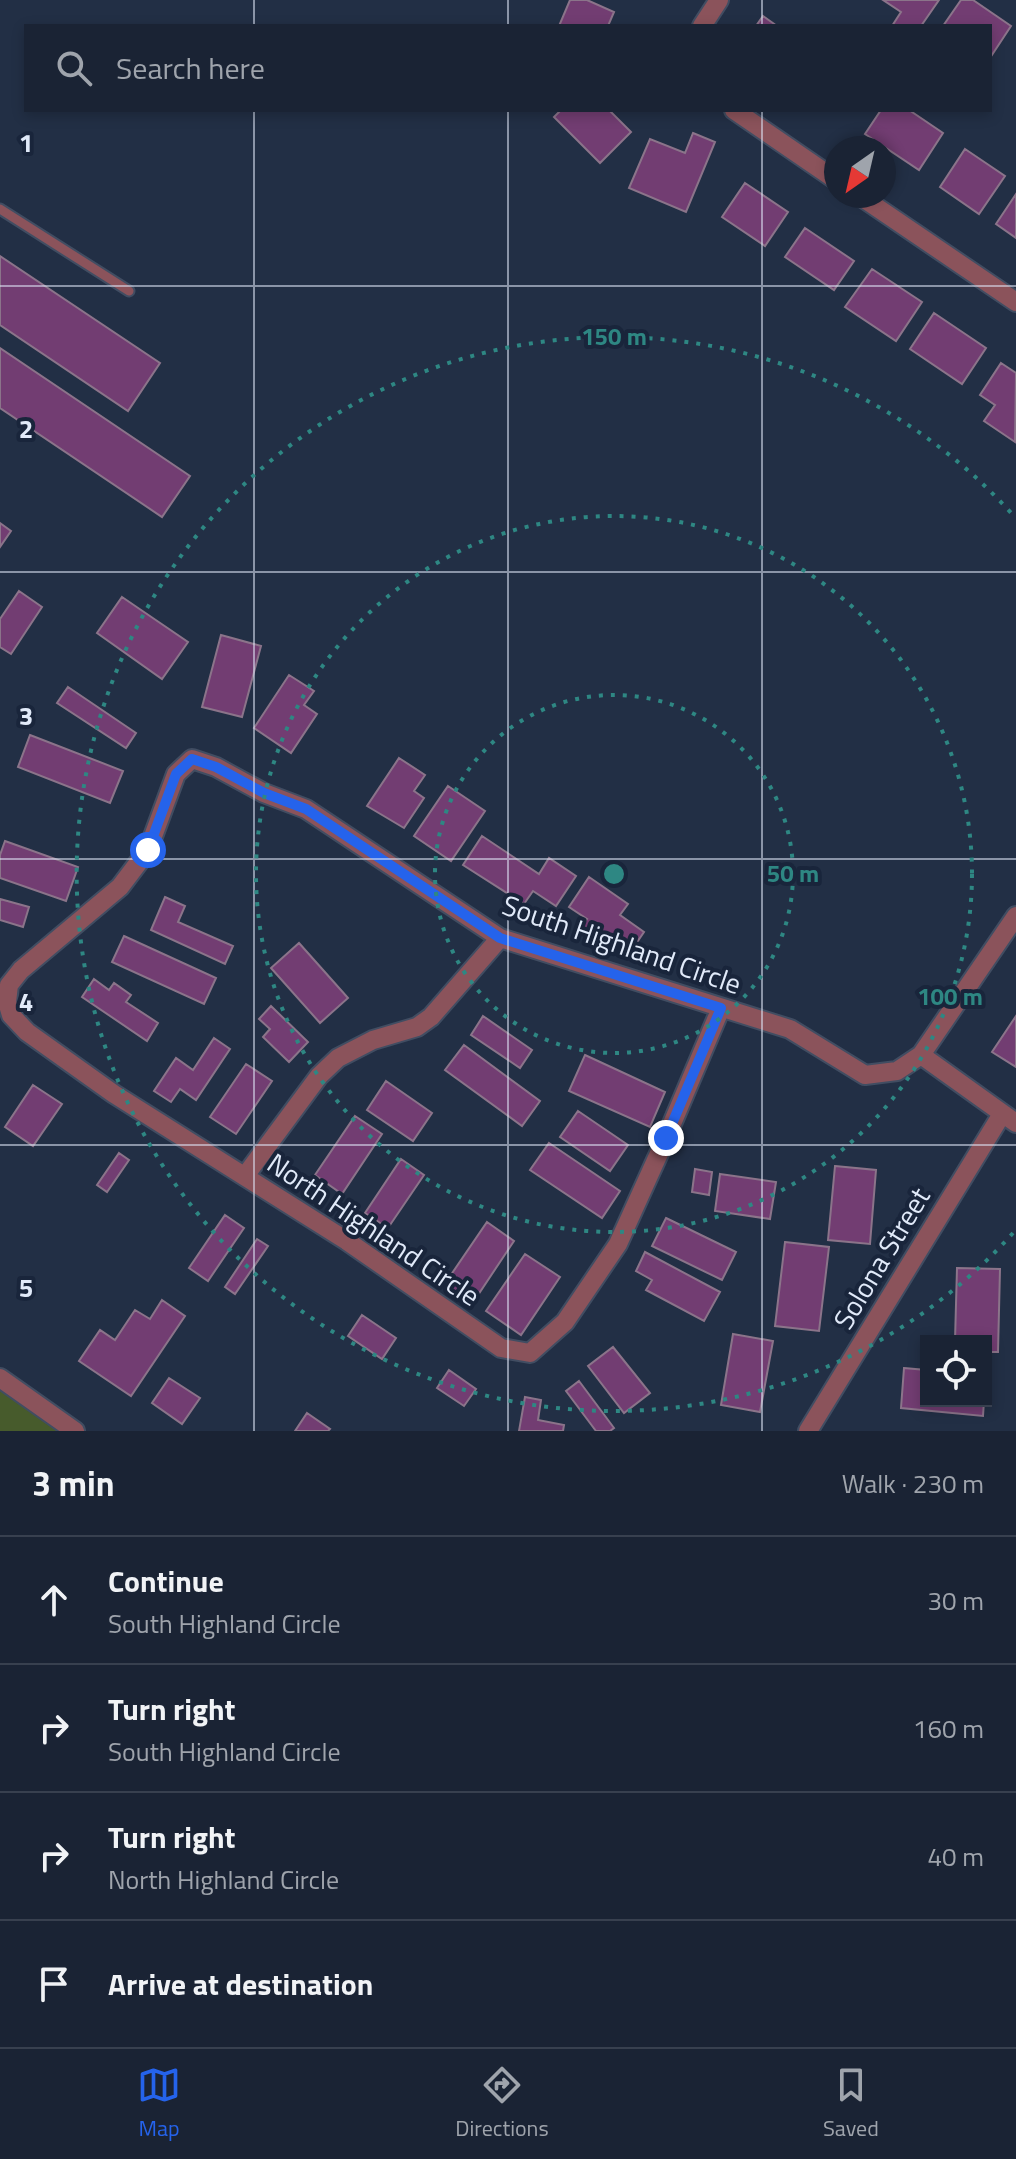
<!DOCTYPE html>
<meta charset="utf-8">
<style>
:root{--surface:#1a2334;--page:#272f40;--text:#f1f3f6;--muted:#9fa4ac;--line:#38404f;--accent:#2563eb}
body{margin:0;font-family:"Titillium Web",sans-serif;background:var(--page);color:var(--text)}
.controls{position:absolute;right:24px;bottom:24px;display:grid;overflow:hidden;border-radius:0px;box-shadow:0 4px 12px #0003}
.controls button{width:72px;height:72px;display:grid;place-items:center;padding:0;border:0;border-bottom:2px solid var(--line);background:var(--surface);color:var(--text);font:40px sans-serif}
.compass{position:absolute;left:824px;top:136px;width:72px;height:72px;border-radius:50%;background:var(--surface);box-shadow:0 4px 12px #0003;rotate:214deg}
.stop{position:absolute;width:24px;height:24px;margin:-18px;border:6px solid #2563eb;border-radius:50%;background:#fff}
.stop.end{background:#2563eb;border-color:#fff;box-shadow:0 2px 8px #0008}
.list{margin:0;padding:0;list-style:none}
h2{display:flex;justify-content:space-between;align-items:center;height:104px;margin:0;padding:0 32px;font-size:34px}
h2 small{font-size:26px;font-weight:400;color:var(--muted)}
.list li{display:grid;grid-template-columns:52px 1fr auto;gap:24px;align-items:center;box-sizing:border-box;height:128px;padding:0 32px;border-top:2px solid var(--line)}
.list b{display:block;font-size:30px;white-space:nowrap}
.list p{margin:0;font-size:26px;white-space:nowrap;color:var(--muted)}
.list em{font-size:26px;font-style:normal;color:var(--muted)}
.icon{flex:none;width:44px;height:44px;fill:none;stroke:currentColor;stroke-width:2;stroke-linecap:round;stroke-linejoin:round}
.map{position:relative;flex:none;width:1016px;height:1431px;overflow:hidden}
.search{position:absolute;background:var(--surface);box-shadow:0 4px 12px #0003;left:24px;right:24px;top:24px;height:88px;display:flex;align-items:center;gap:20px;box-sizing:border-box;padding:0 28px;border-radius:0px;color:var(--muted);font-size:30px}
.sheet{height:616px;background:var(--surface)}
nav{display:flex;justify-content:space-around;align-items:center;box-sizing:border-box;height:112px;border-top:2px solid var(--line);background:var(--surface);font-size:22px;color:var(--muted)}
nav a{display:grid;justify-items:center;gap:4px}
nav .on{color:var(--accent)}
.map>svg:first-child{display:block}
.green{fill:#475b2c}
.building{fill:#723d72;stroke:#8b748a;stroke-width:2}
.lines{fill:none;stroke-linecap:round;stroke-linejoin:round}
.service-casing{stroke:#414d62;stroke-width:13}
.minor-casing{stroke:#414d62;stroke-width:22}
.service{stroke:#8b535b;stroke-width:9}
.minor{stroke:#8b535b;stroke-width:18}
.route{stroke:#2563eb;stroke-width:10}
.grid{fill:none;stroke:#e1eaf9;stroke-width:2;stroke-opacity:0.55}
.ring{fill:none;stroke:#2e8783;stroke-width:4;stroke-dasharray:4 8}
.labels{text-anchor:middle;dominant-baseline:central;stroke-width:8;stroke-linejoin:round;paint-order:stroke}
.street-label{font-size:28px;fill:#e1eaf9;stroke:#19253b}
.grid-label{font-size:26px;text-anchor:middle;font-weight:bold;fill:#e1eaf9;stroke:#19253b;stroke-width:8;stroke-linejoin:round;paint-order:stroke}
.centre{fill:#2e8783;stroke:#19253b;stroke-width:4}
.ring-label{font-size:24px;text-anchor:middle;font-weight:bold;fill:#2e8783;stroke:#19253b;stroke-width:8;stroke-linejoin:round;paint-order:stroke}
</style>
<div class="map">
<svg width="1016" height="1431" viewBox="0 0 1016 1431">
<rect width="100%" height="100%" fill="#222f45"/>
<path class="green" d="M0,1378l75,53h-75z"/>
<path class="building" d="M570,0h17l27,12 -6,14h-49z
M883,0h56l-18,26h-29l9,-14z
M961,0h12l38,26 -21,32v-32h-47z
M763,16l14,10h-21z
M561,110h48l22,22 -31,31 -46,-46z
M881,110h28l34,23 -24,37 -54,-36z
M693,133l22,9 -29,70 -57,-24 21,-49 35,14z
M965,149l40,27 -26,38 -39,-27z
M745,183l43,29 -23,34 -43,-29z
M1016,194v44l-20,-14z
M805,228l49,33 -20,29 -49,-33z
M0,256l160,107 -32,48 -128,-86z
M872,269l50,33 -26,39 -51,-34z
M934,313l52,35 -24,36 -52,-35z
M0,348l190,128 -28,41 -162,-109z
M1001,363l15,10 -1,69 -31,-21 11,-16 -15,-10z
M0,523l11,8 -11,16z
M19,591l23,16 -31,47 -11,-7v-28z
M122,597l66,45 -26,37 -65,-46z
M221,635l40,11 -19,71 -40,-10z
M289,675l25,16 -10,14 13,9 -26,39 -37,-25z
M68,687l68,46 -10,15 -69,-45z
M30,735l93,36 -13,32 -92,-36z
M399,758l26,17 -11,16 10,7 -20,30 -37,-22z
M448,786l37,25 -34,50 -37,-25z
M482,836l57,38 10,-16 27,18 -20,30 -23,-15 -9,13 -61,-39z
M5,841l73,26 -12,34 -66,-23v-23z
M589,877l39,27 -8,11 24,17 -13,19 -26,-18 -4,7 -20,-14 6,-7 -18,-12z
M165,897l20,9 -7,16 55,24 -8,18 -74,-34z
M0,899l29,8 -6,20 -23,-7z
M124,936l92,42 -12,26 -92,-42z
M299,943l49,55 -28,25 -49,-55z
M94,979l15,11 5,-7 17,12 -5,7 32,21 -11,18 -65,-44z
M271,1006l37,36 -19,20 -26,-25 7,-8 -11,-10z
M483,1016l49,34 -12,18 -49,-33z
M1016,1016v51l-24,-15z
M214,1038l16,11 -34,51 -16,-11 -9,13 -17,-11 22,-33 17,12z
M464,1045l76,56 -18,25 -77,-56z
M585,1055l80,37 -15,35 -81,-36z
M246,1064l26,17 -36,53 -26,-17z
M386,1081l46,32 -19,28 -46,-31z
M33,1085l29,19 -29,42 -28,-19z
M578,1111l50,34 -18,26 -50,-34z
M355,1116l27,18 -40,60 -27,-19z
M549,1143l71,48 -18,27 -72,-48z
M119,1153l10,7 -22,32 -10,-7z
M401,1159l23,16 -36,53 -23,-15z
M835,1166l41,4 -6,74 -42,-4z
M695,1169l17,3 -3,23 -17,-3z
M720,1174l56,8 -6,37 -55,-8z
M225,1215l19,13 -36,53 -19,-13z
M666,1218l70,34 -14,28 -70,-34z
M487,1222l27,19 -42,63 -28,-19z
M257,1239l11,7 -33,48 -10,-7z
M785,1242l44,5 -10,84 -44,-5z
M645,1252l75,40 -16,29 -58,-31 6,-10 -16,-9z
M525,1254l35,23 -39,58 -35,-24z
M957,1268l43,1 -2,83h-12v-11h-31z
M162,1300l23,16 -54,80 -52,-35 21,-31 15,10 20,-30 15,9z
M362,1315l34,23 -14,21 -34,-23z
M733,1334l40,7 -13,71 -39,-7z
M613,1347l37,46 -26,20 -36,-47z
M904,1368l22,2v31h58l-1,15 -82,-8z
M449,1370l27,19 -12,17 -27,-18z
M169,1378l31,20 -18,26 -30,-21z
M579,1381l35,47 -4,3h-14l-30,-40z
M525,1397l16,3 -3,20 26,5 -1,6h-44z
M307,1413l23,16 -2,2h-33z"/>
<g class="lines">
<g class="service-casing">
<path id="service" d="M0,209l129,82"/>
</g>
<g class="minor-casing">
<path id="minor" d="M702,26l17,-26
M734,110l102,70
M860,196l156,106
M721,1008l-55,130 -48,106 -53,78 -35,31 -29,-5 -154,-107 -233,-147 -87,-62 -16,-17 -4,-13 2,-17 12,-15 99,-83 28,-37 28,-76 16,-15 24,8 48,26 42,16 194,129 290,91 75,46 32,-4 24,-16 95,-139
M921,1055l95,68
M245,1176l74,-100 19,-18 35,-18 44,-13 14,-10 69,-79
M0,1378l75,53
M808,1431l194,-317"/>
</g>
<use href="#service" class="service"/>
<use href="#minor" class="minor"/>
</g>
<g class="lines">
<path class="route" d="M148,850l28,-76 16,-15 24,8 48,26 42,16 194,129 221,70 -55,130"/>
</g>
<path class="grid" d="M254,0v26M508,0v26M762,0v26M254,110v1321M508,110v1321M762,110v1321M0,286h1016M0,572h1016M0,859h1016M0,1145h1016"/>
<g class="ring">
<circle cx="614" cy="874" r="179"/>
<circle cx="614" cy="874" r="358"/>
<path d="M1013 1233A537 537 0 1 1 1013 515"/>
</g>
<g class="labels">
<g class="street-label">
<text transform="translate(622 944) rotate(19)">South Highland Circle</text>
<text transform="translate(374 1229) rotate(34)">North Highland Circle</text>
<text transform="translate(881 1258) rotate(-59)">Solona Street</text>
</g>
</g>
<g class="grid-label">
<text x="26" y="152">1</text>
<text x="26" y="438">2</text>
<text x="26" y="725">3</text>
<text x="26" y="1011">4</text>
<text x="26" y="1297">5</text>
</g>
<circle cx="614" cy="874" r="12" class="centre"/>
<g class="ring-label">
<text x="614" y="345">150 m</text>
<text x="793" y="882">50 m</text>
<text x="950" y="1005">100 m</text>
</g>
</svg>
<div class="controls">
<button><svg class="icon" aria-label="locate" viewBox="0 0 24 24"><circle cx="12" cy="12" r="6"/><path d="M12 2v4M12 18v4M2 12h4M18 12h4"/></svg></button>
</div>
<svg class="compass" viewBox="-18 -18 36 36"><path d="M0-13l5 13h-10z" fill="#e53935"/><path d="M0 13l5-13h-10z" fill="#9fa4ac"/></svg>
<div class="stop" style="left:148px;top:850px"></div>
<div class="stop end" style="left:666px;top:1138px"></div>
<div class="search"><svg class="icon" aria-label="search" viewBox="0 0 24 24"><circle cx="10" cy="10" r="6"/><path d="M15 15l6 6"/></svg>Search here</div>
</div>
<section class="sheet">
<h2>3 min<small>Walk · 230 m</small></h2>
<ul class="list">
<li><svg class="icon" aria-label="ahead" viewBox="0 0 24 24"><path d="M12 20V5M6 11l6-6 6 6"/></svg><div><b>Continue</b><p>South Highland Circle</p></div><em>30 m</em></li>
<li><svg class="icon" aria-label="right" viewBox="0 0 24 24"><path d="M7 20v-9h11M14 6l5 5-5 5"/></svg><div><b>Turn right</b><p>South Highland Circle</p></div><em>160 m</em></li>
<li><svg class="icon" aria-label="right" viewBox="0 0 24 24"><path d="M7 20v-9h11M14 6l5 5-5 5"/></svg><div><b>Turn right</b><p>North Highland Circle</p></div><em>40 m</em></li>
<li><svg class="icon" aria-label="arrive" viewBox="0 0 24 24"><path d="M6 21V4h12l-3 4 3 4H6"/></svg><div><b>Arrive at destination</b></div></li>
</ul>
</section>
<nav>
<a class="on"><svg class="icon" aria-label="map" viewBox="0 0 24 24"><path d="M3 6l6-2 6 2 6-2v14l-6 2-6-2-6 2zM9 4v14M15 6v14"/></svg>Map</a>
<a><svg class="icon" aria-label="directions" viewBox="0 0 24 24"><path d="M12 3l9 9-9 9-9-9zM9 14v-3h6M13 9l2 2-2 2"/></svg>Directions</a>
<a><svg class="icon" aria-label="saved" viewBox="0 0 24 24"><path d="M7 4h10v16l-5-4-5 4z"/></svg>Saved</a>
</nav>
